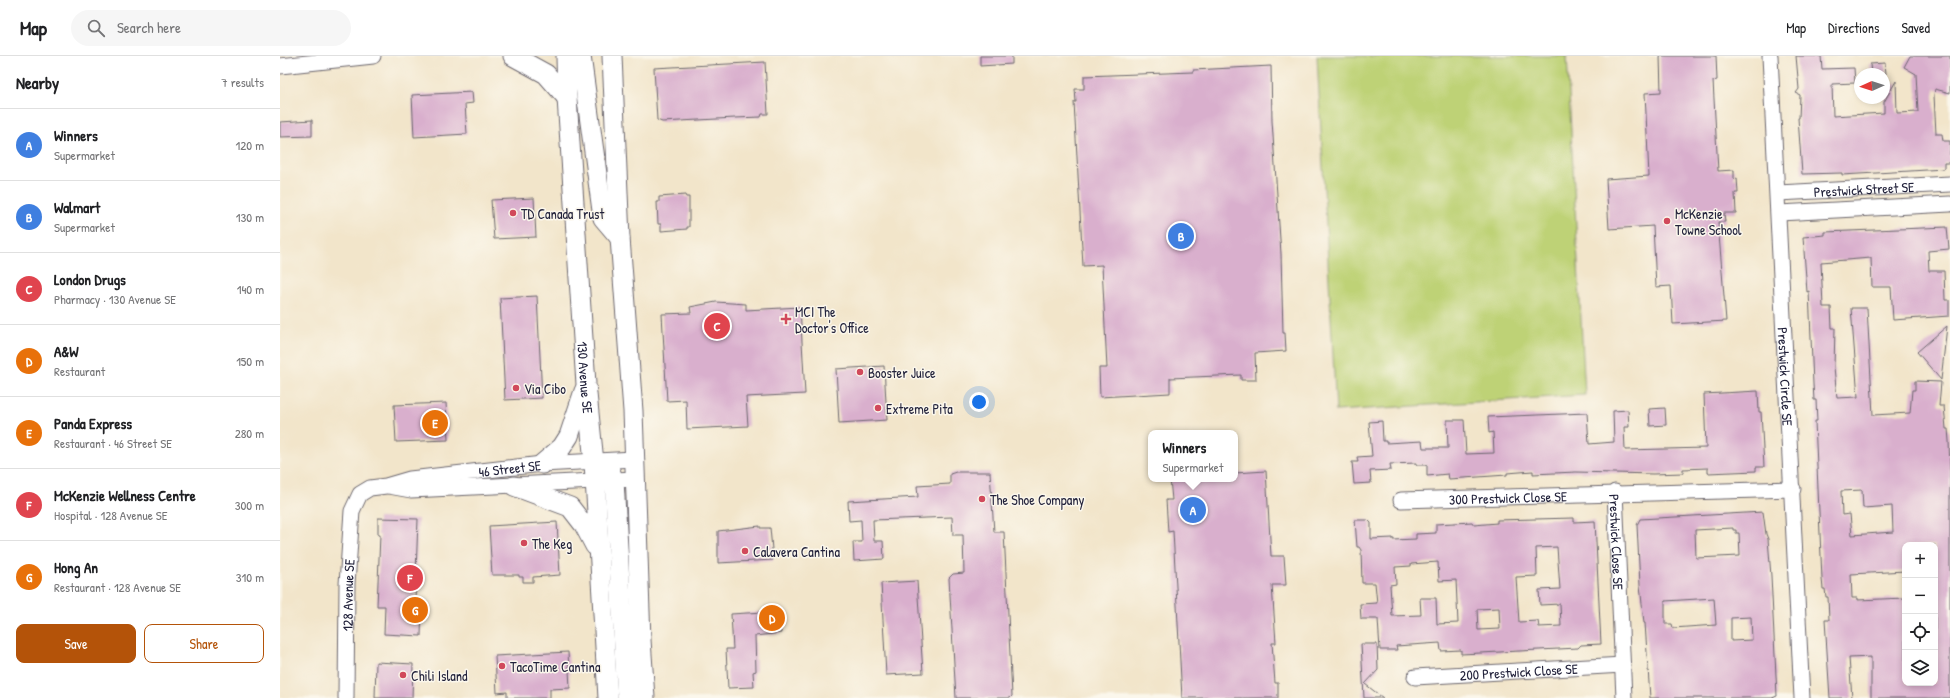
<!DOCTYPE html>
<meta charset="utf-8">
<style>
:root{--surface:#fff;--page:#f6f6f6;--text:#202124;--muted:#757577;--line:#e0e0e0;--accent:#b45309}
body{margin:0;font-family:"Patrick Hand",sans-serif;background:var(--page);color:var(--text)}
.controls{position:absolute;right:12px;bottom:12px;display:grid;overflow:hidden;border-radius:8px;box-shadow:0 2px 6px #0003}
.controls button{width:36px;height:36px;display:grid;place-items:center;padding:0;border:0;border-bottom:1px solid var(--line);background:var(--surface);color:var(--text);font:20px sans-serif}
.compass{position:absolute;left:1574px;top:12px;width:36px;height:36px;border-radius:50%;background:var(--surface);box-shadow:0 2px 6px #0003;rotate:267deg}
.you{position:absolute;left:699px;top:346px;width:14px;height:14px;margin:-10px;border:3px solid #fff;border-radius:50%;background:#1a73e8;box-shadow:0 0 0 6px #1a73e833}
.badge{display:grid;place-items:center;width:26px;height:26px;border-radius:50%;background:var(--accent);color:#fff;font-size:13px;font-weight:700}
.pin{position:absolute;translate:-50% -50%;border:2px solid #fff;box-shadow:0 1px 4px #0006}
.popup{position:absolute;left:868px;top:374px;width:90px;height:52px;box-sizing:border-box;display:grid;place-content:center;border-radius:8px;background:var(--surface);filter:drop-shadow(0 1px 3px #0005);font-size:13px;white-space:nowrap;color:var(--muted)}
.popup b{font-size:15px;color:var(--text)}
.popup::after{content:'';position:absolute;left:50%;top:100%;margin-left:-8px;border:8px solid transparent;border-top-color:var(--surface)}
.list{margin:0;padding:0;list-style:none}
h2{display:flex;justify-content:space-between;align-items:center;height:52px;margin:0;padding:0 16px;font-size:17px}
h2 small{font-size:13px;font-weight:400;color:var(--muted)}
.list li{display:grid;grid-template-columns:26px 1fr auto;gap:12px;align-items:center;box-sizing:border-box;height:72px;padding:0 16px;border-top:1px solid var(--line)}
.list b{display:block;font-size:15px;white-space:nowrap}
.list p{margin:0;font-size:13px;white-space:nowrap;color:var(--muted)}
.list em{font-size:13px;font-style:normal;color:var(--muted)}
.actions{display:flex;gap:8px;padding:12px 16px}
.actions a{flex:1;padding:9px 0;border:1px solid var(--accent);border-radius:8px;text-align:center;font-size:14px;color:var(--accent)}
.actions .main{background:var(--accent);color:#fff}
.icon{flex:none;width:22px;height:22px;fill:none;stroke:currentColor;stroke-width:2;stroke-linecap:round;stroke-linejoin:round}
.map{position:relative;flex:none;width:1670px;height:642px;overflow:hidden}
header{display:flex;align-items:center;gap:24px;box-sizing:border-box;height:56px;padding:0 20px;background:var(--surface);border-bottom:1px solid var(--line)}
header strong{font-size:19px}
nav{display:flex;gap:22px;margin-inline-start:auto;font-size:14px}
.search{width:280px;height:36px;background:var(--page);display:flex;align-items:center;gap:10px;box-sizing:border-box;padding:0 14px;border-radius:22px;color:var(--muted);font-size:15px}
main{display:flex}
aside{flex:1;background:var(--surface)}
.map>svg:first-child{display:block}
.green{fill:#bed276;stroke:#707a58}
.building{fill:#d9afcd;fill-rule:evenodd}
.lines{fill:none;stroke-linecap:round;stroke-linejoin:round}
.minor-casing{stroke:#6b666d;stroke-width:17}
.major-casing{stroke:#6b666d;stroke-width:21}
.minor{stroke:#fff;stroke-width:15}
.major{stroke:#fff;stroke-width:19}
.poi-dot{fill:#d1495b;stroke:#fbf7ec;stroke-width:1.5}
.labels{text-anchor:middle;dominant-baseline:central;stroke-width:3;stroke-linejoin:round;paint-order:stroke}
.street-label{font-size:14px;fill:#22223b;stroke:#fbf7ec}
.poi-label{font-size:14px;fill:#22223b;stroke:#fbf7ec;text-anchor:start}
</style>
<header>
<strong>Map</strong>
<div class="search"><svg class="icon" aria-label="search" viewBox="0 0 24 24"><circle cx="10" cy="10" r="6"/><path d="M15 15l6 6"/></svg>Search here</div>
<nav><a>Map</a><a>Directions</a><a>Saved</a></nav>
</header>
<main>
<aside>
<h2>Nearby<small>7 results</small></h2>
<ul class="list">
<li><span class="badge" style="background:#3f7fe0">A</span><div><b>Winners</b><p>Supermarket</p></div><em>120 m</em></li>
<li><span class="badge" style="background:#3f7fe0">B</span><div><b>Walmart</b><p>Supermarket</p></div><em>130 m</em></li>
<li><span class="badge" style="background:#e0444e">C</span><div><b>London Drugs</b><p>Pharmacy · 130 Avenue SE</p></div><em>140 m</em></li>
<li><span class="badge" style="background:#e8710a">D</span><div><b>A&amp;W</b><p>Restaurant</p></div><em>150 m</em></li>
<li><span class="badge" style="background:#e8710a">E</span><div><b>Panda Express</b><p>Restaurant · 46 Street SE</p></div><em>280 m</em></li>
<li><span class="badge" style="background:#e0444e">F</span><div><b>McKenzie Wellness Centre</b><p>Hospital · 128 Avenue SE</p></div><em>300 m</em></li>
<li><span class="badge" style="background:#e8710a">G</span><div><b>Hong An</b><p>Restaurant · 128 Avenue SE</p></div><em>310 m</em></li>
</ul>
<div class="actions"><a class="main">Save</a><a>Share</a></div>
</aside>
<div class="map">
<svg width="1670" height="642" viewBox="0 0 1670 642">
<rect width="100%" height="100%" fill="#fbf7ec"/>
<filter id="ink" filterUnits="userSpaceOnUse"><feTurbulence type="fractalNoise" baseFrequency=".025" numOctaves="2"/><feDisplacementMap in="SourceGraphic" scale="8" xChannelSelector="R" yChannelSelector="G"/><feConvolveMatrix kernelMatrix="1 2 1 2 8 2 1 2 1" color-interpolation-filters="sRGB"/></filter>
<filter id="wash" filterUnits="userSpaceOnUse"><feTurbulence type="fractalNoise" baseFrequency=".012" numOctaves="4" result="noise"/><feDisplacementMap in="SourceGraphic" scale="16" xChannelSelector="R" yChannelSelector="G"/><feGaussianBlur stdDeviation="0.9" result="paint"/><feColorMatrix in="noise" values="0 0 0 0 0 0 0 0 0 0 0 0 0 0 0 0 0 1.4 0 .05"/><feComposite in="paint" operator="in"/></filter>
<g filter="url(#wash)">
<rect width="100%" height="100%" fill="#f2e5ca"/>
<path class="green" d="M1037,0h250l18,339 -249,16z"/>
<g id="blocks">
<path class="building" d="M700,0h32v8l-32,2z
M1380,0h56l1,24 -4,1 5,90 16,-1v9l3,-1 1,15h-3l1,20h-12l1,9h-7l8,99 -53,3 -2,-38 -15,1 -3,-61 -44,3 -3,-50 43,-3 -4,-83 16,-1z
M1516,0h25l1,13 32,-1 1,15 -23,1 1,32 51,-3v-11l12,-21 1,32 21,-1 -2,-38 -12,-7 6,-11h40v37l-15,-4 -1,6 2,39h6l1,7h7v22h-6v6l-102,6v-2l-40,1 -4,-56h1l1,-23 -4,-2 3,-4z
M485,6l3,52h-6l-1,3 -26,1 -73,4 -5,-2 -3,-52z
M1605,7l1,11h-15l-1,-10z
M991,10l1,55 9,133 2,79h2l1,18 -31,2 1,27h-15v-5l-71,3v15l-70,4 -1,-29h8l-5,-103 -19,1 -9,-164h2l-1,-13h9v-13l109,-4v-2z
M192,36l1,11 -8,1 2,30 -53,3 -2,-42z
M32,64v16l-32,1v-15z
M405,139l1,2h3v30h-2v2l-26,2v-7h-3l-1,-22h2v-5z
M254,142l2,39 -42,2 -3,-39z
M1667,171l2,22 -21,2 1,20h15l1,29h4v16l-56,4 -2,-33h-19l-1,-29 -50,4 2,45h8l1,21h3l-1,39 3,31 21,-1 -7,-89h16l6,107 37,-2 2,-23h3v-9l26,1 -2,24h5l2,23h2l1,12 1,29v228h-79v-41l-22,1 3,40h-22l-5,-78h4l-1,-23h-2l-1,-8h-2l-1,-10 -7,-158h2l-1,-21h-2l-1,-16 -4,-93 -2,1 -4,-55 22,-2v-3zM1582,434l1,18 29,-2 1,26 -41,3 -2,-21 -8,1 -1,-24zM1625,489h30v138h-30v-85l-47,2v-2h-6l-1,-24 54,-3z
M257,240l5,102 -37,2 -5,-102z
M436,246l30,2v6l54,-3 5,87 -59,3 2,29 -61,3 -1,-29 -19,1 -5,-87 29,-1 -1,-6z
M1667,270l-6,54 -24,-28z
M604,310l3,54 -48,3 -3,-54z
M1478,335l1,21h2l3,55h-8v4l-48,2v-5l-25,1v4l-30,1 -77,-2 -43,2v-3l-26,2v2l-58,4 -1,-5 -21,2v-11h-11v-2l-26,1 1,6 -21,1 1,12 -17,1 -2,-22h6l-1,-5 15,-1 -3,-34 13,-1 1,20h3v2l36,-2 1,7h25l-1,-28h17l2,34 28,-1 -1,-21 -4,1 -1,-16 99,-4 2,31 25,-2 -1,-31 15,-1 1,17h-5l1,23 81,-2 -2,-54z
M166,347l2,37 -52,2 -2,-37z
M1385,352l1,17 -16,1 -1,-17z
M986,415l5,85h13l2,29h-14l4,58h-4l3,40h3v15h-96l-9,-167 -5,1 -2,-32h6l-2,-21h65v-6z
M676,416h34l4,60h10l8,164 -2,2h-54l-7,-120 4,-4 11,-1 -1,-38h-10l-1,-18 -79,3 1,21h9l1,18 -30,2 -1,-19h9l-1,-22 -12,1 -1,-20 70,-4 -1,-11 33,-2v-10z
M1483,456l3,22 2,5 3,37 6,120 -5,2h-122l-5,-75h-1l-4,-38 -3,-60 3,-6zM1453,472v2h3v3h3l1,23 -44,2 -1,-28zM1434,542l2,27 -43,3 -1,-4h-7v-23zM1471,561l1,23 -21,1v-23z
M98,462l40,1 -3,82 7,1 -1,34 -37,-2 1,-28h-8l3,-71h-2z
M1294,462v4l21,-1 6,123 -20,1 -3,3 -117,6v-4l-20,1 -1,-8 -44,3 1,4h-17l-2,-31h-17l-1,-15 17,-1 -2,-20h-13l-1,-33 -2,-3h-2l-2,-27h13l3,3v16l22,-1v2l23,-1v-5l20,-1v-9l36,-2 2,3 23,-2v-3zM1277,491l3,42 -21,1 1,15 20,-1 1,22 -22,1 -1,-6 -19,1 -3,-45 21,-1 -1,-28zM1158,506l1,19 17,-1 2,43 -21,1 -1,-26h-16l1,17 -29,1 -2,-31 6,-1 -1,-17 16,-1v-2zM1219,552l1,21 -22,1 -1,-21z
M277,466l3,53 -27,2v5h-10v-5h-4v-2h-27l-3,-49z
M480,470v2h10l3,32 -55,3v-32z
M637,525l6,92 -37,2 -5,-92z
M500,555l1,22 -26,3 1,35 -3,1 1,15 -26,1 -2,-39h7l-2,-35z
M1081,588h16l1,26 -13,14 18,14h-19z
M288,596l2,36 -20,1v9h-43v-6l-10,1 -2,-37z
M96,606l37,2 -1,34h-37z"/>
</g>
</g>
<g filter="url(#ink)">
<use href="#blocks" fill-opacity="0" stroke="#6b666d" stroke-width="1"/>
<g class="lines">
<g class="minor-casing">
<g id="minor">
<path id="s1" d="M1490,0l32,642"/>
<path d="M0,10l93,-10"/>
<path id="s2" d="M1498,137l172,-9"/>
<path d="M1499,157l171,-9"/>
<path d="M109,430l22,4 224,-11"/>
<path id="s3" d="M1335,436l9,206"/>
<path id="s4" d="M1121,444l392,-11"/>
<path id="s5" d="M1135,621l208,-12"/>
<path id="s6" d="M66,642l1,-114 5,-73 8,-17 10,-6 16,-2 24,-7 132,-15 92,-5"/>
</g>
</g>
<g class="major-casing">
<g id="major">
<path d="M233,0l33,18 21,24"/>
<path id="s7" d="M286,0l1,42 19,286 8,78 14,236"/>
<path d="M301,0l22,162 17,20"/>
<path d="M332,0l8,182 13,173 8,229 4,58"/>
<path d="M314,406l15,6 5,13 13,217"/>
<path d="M262,408l20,-17 7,-11 15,-45"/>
<path d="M234,430l56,21 14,18 11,21"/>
</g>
</g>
<use href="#minor" class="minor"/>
<use href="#major" class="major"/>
</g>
</g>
<g class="poi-dot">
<circle cx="233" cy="157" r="4"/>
<circle cx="1387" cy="165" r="4"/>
<path d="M504 257h4v4h4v4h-4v4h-4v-4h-4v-4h4z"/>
<circle cx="580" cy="316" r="4"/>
<circle cx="236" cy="332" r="4"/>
<circle cx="598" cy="352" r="4"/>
<circle cx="702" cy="443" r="4"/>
<circle cx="244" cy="487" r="4"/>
<circle cx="465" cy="495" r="4"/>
<circle cx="222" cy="610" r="4"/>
<circle cx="123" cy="619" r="4"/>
</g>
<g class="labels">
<g class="street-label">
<text stroke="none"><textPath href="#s2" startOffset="86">Prestwick Street SE</textPath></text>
<text stroke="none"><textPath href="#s7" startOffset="322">130 Avenue SE</textPath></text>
<text stroke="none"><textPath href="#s1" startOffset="321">Prestwick Circle SE</textPath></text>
<text stroke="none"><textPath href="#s6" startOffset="359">46 Street SE</textPath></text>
<text stroke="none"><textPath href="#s4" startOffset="107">300 Prestwick Close SE</textPath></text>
<text stroke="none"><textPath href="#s3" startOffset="50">Prestwick Close SE</textPath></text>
<text stroke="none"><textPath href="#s6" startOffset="103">128 Avenue SE</textPath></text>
<text stroke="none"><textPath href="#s5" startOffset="104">200 Prestwick Close SE</textPath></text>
</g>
<g class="poi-label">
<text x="241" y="157">TD Canada Trust</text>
<text x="1395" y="157">McKenzie<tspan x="1395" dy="16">Towne School</tspan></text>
<text x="515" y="255">MCI The<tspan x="515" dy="16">Doctor's Office</tspan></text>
<text x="588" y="316">Booster Juice</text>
<text x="244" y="332">Via Cibo</text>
<text x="606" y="352">Extreme Pita</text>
<text x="710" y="443">The Shoe Company</text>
<text x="252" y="487">The Keg</text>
<text x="473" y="495">Calavera Cantina</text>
<text x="230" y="610">TacoTime Cantina</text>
<text x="131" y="619">Chili Island</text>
</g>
</g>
</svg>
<div class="controls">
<button>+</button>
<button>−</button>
<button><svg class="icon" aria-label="locate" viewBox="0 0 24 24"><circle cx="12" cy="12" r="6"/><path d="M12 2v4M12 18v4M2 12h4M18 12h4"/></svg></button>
<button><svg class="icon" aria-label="layers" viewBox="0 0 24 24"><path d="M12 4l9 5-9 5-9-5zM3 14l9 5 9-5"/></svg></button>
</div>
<svg class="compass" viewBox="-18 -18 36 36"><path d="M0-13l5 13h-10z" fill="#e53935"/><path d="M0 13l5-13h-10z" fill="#757577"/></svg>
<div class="you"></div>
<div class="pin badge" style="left:913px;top:454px;background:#3f7fe0">A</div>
<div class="popup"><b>Winners</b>Supermarket</div>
<div class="pin badge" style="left:901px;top:180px;background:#3f7fe0">B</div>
<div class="pin badge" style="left:437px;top:270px;background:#e0444e">C</div>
<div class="pin badge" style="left:492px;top:562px;background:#e8710a">D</div>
<div class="pin badge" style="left:155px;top:367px;background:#e8710a">E</div>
<div class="pin badge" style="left:130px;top:522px;background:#e0444e">F</div>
<div class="pin badge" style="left:135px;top:554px;background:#e8710a">G</div>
</div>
</main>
